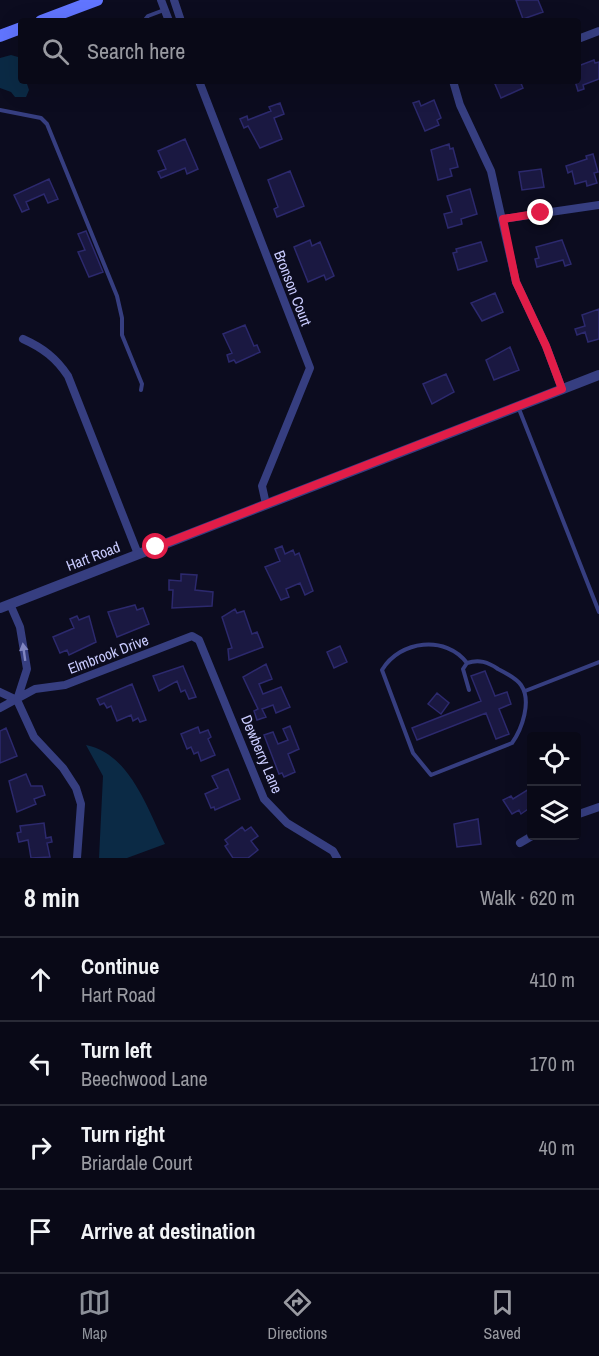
<!DOCTYPE html>
<meta charset="utf-8">
<style>
:root{--surface:#090917;--page:#121220;--text:#f1f3f6;--muted:#999aa1;--line:#292a36;--accent:#8c9099}
body{margin:0;font-family:"Archivo Narrow",sans-serif;background:var(--page);color:var(--text)}
.controls{position:absolute;right:18px;bottom:18px;display:grid;overflow:hidden;border-radius:6px;box-shadow:0 6px 24px #0002}
.controls button{width:54px;height:54px;display:grid;place-items:center;padding:0;border:0;border-bottom:2px solid var(--line);background:var(--surface);color:var(--text);font:30px sans-serif}
.stop{position:absolute;width:18px;height:18px;margin:-14px;border:4px solid #e11d48;border-radius:50%;background:#fff}
.stop.end{background:#e11d48;border-color:#fff;box-shadow:0 2px 6px #0008}
.list{margin:0;padding:0;list-style:none}
h2{display:flex;justify-content:space-between;align-items:center;height:78px;margin:0;padding:0 24px;font-size:26px}
h2 small{font-size:20px;font-weight:400;color:var(--muted)}
.list li{display:grid;grid-template-columns:39px 1fr auto;gap:18px;align-items:center;box-sizing:border-box;height:84px;padding:0 24px;border-top:2px solid var(--line)}
.list b{display:block;font-size:22px;white-space:nowrap}
.list p{margin:0;font-size:20px;white-space:nowrap;color:var(--muted)}
.list em{font-size:20px;font-style:normal;color:var(--muted)}
.icon{flex:none;width:33px;height:33px;fill:none;stroke:currentColor;stroke-width:2;stroke-linecap:round;stroke-linejoin:round}
.map{position:relative;flex:none;width:599px;height:858px;overflow:hidden}
.search{position:absolute;background:var(--surface);box-shadow:0 6px 24px #0002;left:18px;right:18px;top:18px;height:66px;display:flex;align-items:center;gap:15px;box-sizing:border-box;padding:0 21px;border-radius:6px;color:var(--muted);font-size:22px}
.sheet{height:414px;background:var(--surface)}
nav{display:flex;justify-content:space-around;align-items:center;box-sizing:border-box;height:84px;border-top:2px solid var(--line);background:var(--surface);font-size:16px;color:var(--muted)}
nav a{display:grid;justify-items:center;gap:3px}
nav .on{color:var(--accent)}
.map>svg:first-child{display:block}
.water{fill:#0b2a45}
.building{fill:#1a1841;stroke:#2c296d;stroke-width:1.5}
.lines{fill:none;stroke-linecap:round;stroke-linejoin:round}
.service{stroke:#363e80;stroke-width:4}
.minor{stroke:#363e80;stroke-width:8}
.tertiary{stroke:#363e80;stroke-width:10}
.secondary{stroke:#6175ff;stroke-width:12}
.oneway{fill:#8085c0}
.route{stroke:#e11d48;stroke-width:8}
.labels{text-anchor:middle;dominant-baseline:central;stroke-width:4.5;stroke-linejoin:round;paint-order:stroke}
.street-label{font-size:15px;fill:#caccff;stroke:#0c0c1f}
</style>
<div class="map">
<svg width="599" height="858" viewBox="0 0 599 858">
<rect width="100%" height="100%" fill="#0c0c1f"/>
<path class="water" d="M11,55l7,2 3,24h5l3,9 -3,7h-11l-4,-5 -11,-4v-30z
M86,745c44,9 61,63 79,99l-38,14h-28l4,-82z"/>
<path class="building" d="M516,0h22l5,12 -20,7z
M594,60l1,3 4,-1v17l-16,6 1,4 -6,2 -3,-10h3v-15z
M501,81h19l3,7 -22,10 -6,-14z
M434,100l7,18 -4,2 2,5 -14,6 -12,-28 6,-2 2,5z
M280,103l4,11 -10,4 8,21 -22,9 -12,-22 -4,2 -4,-9 7,-3 1,4 23,-9 -2,-4z
M185,139l13,30 -11,5 -2,-6 -24,10 -3,-6 8,-3 -8,-18z
M449,144l1,5 3,-1 5,19 -8,2 2,7 -14,4 -7,-30z
M593,154l5,18 -4,1 3,10 -10,3 -1,-5 -11,3 -3,-13 -4,2 -2,-7 21,-7 -1,-3z
M541,169l3,18 -22,3 -3,-18z
M290,171l14,35 -27,11 -3,-8 4,-2 -10,-27z
M49,179l9,20 -10,4 -4,-9 -18,8 3,7 -7,3 -8,-17z
M470,189l7,25 -16,5 1,5 -14,4 -4,-14 8,-2 -5,-16z
M86,231l17,41 -14,5 -11,-25 7,-2 -7,-16z
M310,240l2,6 8,-4 14,34 -8,4 -2,-5 -16,7 -14,-35z
M562,240l9,24 -6,2 -2,-6 -26,7 -2,-8 4,-1 -3,-11z
M481,242l6,19 -29,9 -5,-17 4,-1 -1,-3z
M495,293l8,19 -21,9 -11,-18z
M599,309v30l-11,3 -3,-10 -8,3 -2,-6 10,-3 -3,-11z
M245,325l9,21 3,-1 3,7 -24,11 -2,-3 -5,2 -2,-7 5,-2 -9,-19z
M510,347l9,23 -25,10 -8,-20z
M446,374l8,18 -22,12 -9,-20z
M282,546l3,8 8,-4 2,5 4,-2 14,38 -8,4 -5,-12 -14,6 3,8 -8,3 -16,-33 15,-6 -5,-12z
M181,574l16,1 -2,15 18,2 -1,14 -40,2 1,-18h-4v-10l12,1z
M135,605l2,5 6,-2 6,16 -32,13 -9,-25z
M235,609l2,4 7,-2 8,23 5,-2 6,15 -34,13 -1,-11 4,-1 -10,-31z
M77,616l2,4 10,-4 7,26 -27,13 -2,-5 -7,3 -7,-16 21,-9 -4,-9z
M340,646l7,16 -13,6 -7,-16z
M266,664l6,15 -13,5 4,10 18,-7 9,20 -14,6 -3,-8 -11,4 4,8 -9,3 -3,-9 4,-2 -15,-32z
M183,666l13,31 -7,2 -4,-9 -4,2 -4,-11 -18,10 -6,-15z
M485,671l10,25 12,-4 4,12 -12,5 10,25 -13,5 -10,-26 -69,27 -5,-12 69,-27 -10,-25z
M132,684l14,36 -6,2 -2,-4 -5,3 -2,-6 -14,6 -6,-15 -4,2 -3,-5 -4,2 -3,-6z
M437,693l12,10 -8,11 -13,-10z
M290,726l9,23 -11,5 7,18 -11,5 -2,-4 -3,1 -15,-39 9,-3 5,12 10,-4 -5,-11z
M198,727l2,6 8,-3 3,7 -3,2 7,16 -14,6 -3,-9 -4,2 -3,-7 -4,2 -6,-15z
M6,728l11,28 -17,7v-32z
M228,769l12,30 -25,11 -1,-3 -3,1 -6,-14 13,-6 -6,-12z
M26,774l5,12h11l3,9 -11,4 2,5 -19,8 -8,-31z
M529,789l2,18 -10,7 -2,-4 -7,4 -9,-14 8,-4 2,3z
M478,819l3,25 -24,3 -3,-23z
M44,823l2,15 5,-1 1,5 -5,1 3,14 -19,1 -3,-18 -9,2 -2,-9 4,-1 -1,-6z
M242,827l3,4 6,-4 7,9 -7,5 7,9 -10,8h-15l-8,-12 3,-2 -3,-4z"/>
<g class="lines">
<path class="service" d="M144,21l4,-5 16,-6
M0,110l41,8 6,6 70,172 5,22v17l20,49 -1,6
M519,409l80,203
M467,663c-21,-28 -67,-23 -85,7l31,83 18,22 81,-32c10,-14 20,-42 9,-58 -5,-7 -15,-12 -23,-16 -10,-7 -19,-10 -31,-6l-4,6 6,21
M525,691l74,-29"/>
<path class="minor" d="M161,0l8,21
M174,0l7,21
M578,39l21,-8
M199,81l111,287 -48,118 4,18
M453,81l7,24 31,66 25,111 30,64 16,43
M503,219l96,-14
M23,339c20,9 33,19 45,37l70,178
M10,604l10,23 7,42 -10,31
M0,692l17,8 17,37 29,31 13,20 5,16 -4,54
M0,708l35,-19 30,-4 127,-49 7,4 65,159 23,24 46,28 4,7
M576,815l23,-8
M520,843l12,-7"/>
<path class="tertiary" d="M0,608l599,-233"/>
<path class="secondary" d="M41,21l56,-21
M0,36l21,-8"/>
</g>
<defs><path id="oneway-solid" d="M-6-.8H1V-3.2L6.5 0L1 3.2V.8H-6Z" transform="scale(1.5)"/></defs>
<use class="oneway" href="#oneway-solid" transform="translate(24 652) rotate(-98)"/>
<g class="lines">
<path class="route" d="M156,547l406,-158 -16,-43 -30,-64 -13,-63 38,-6"/>
</g>
<g class="labels">
<g class="street-label">
<text transform="translate(293 288) rotate(69)">Bronson Court</text>
<text transform="translate(93 556) rotate(-21)">Hart Road</text>
<text transform="translate(108 654) rotate(-21)">Elmbrook Drive</text>
<text transform="translate(262 754) rotate(67)">Dewberry Lane</text>
</g>
</g>
</svg>
<div class="controls">
<button><svg class="icon" aria-label="locate" viewBox="0 0 24 24"><circle cx="12" cy="12" r="6"/><path d="M12 2v4M12 18v4M2 12h4M18 12h4"/></svg></button>
<button><svg class="icon" aria-label="layers" viewBox="0 0 24 24"><path d="M12 4l9 5-9 5-9-5zM3 14l9 5 9-5"/></svg></button>
</div>
<div class="stop" style="left:156px;top:547px"></div>
<div class="stop end" style="left:541px;top:213px"></div>
<div class="search"><svg class="icon" aria-label="search" viewBox="0 0 24 24"><circle cx="10" cy="10" r="6"/><path d="M15 15l6 6"/></svg>Search here</div>
</div>
<section class="sheet">
<h2>8 min<small>Walk · 620 m</small></h2>
<ul class="list">
<li><svg class="icon" aria-label="ahead" viewBox="0 0 24 24"><path d="M12 20V5M6 11l6-6 6 6"/></svg><div><b>Continue</b><p>Hart Road</p></div><em>410 m</em></li>
<li><svg class="icon" aria-label="left" viewBox="0 0 24 24"><path d="M17 20v-9H6M10 6l-5 5 5 5"/></svg><div><b>Turn left</b><p>Beechwood Lane</p></div><em>170 m</em></li>
<li><svg class="icon" aria-label="right" viewBox="0 0 24 24"><path d="M7 20v-9h11M14 6l5 5-5 5"/></svg><div><b>Turn right</b><p>Briardale Court</p></div><em>40 m</em></li>
<li><svg class="icon" aria-label="arrive" viewBox="0 0 24 24"><path d="M6 21V4h12l-3 4 3 4H6"/></svg><div><b>Arrive at destination</b></div></li>
</ul>
</section>
<nav>
<a class="on"><svg class="icon" aria-label="map" viewBox="0 0 24 24"><path d="M3 6l6-2 6 2 6-2v14l-6 2-6-2-6 2zM9 4v14M15 6v14"/></svg>Map</a>
<a><svg class="icon" aria-label="directions" viewBox="0 0 24 24"><path d="M12 3l9 9-9 9-9-9zM9 14v-3h6M13 9l2 2-2 2"/></svg>Directions</a>
<a><svg class="icon" aria-label="saved" viewBox="0 0 24 24"><path d="M7 4h10v16l-5-4-5 4z"/></svg>Saved</a>
</nav>
